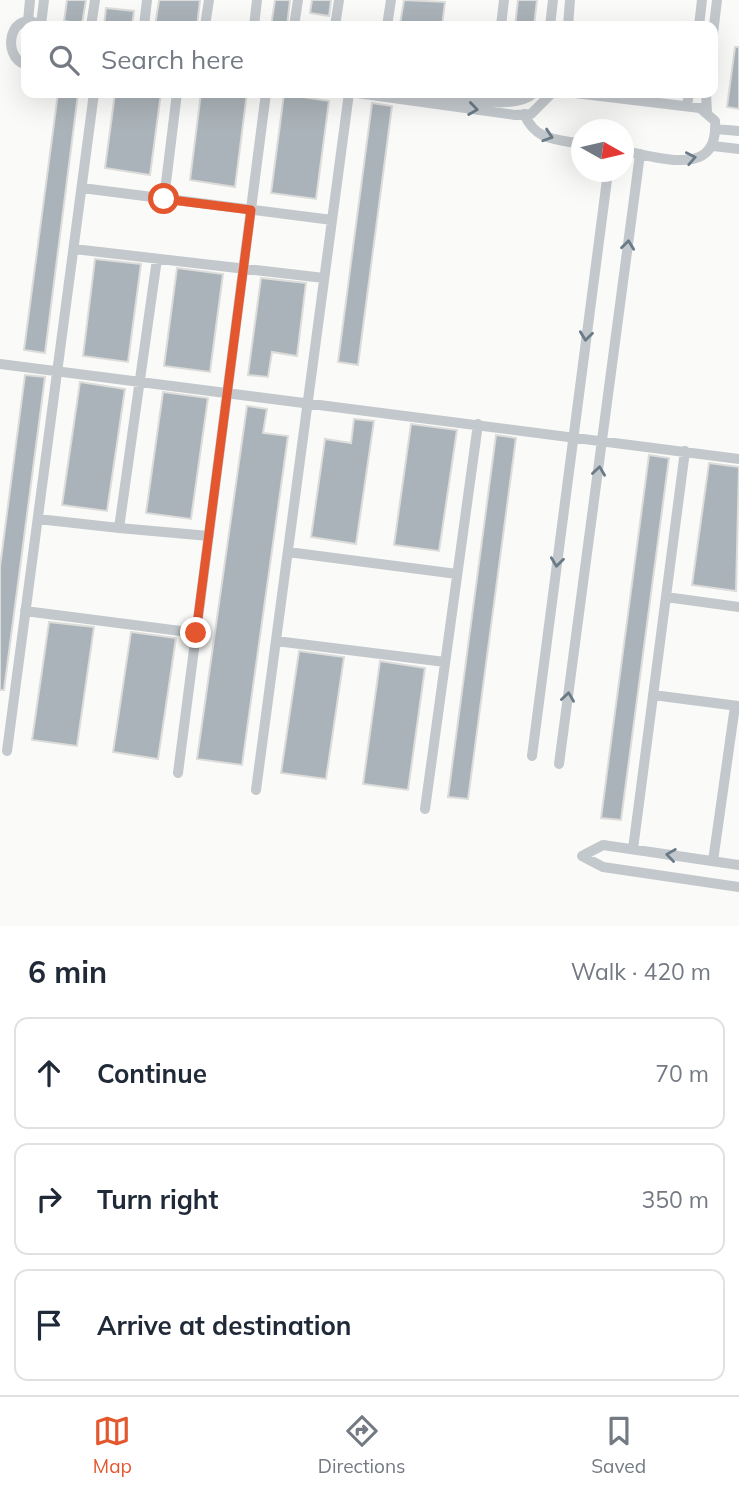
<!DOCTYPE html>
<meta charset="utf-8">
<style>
:root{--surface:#fff;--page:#f6f6f7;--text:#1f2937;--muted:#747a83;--line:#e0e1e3;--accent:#e4572e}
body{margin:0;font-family:Mulish,sans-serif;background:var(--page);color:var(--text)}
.compass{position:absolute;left:571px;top:119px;width:63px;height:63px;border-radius:50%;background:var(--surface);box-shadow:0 7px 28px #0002;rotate:98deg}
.stop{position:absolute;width:21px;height:21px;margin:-16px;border:5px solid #e4572e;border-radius:50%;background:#fff}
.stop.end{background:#e4572e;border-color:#fff;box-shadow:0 2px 7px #0008}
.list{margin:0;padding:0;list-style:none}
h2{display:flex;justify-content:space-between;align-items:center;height:91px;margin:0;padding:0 28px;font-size:30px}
h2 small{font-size:23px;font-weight:400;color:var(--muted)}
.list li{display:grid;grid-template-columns:46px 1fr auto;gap:21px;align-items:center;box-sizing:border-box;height:112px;margin:0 14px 14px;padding:0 14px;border:2px solid var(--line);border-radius:14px}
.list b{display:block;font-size:26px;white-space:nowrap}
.list em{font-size:23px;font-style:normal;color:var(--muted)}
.icon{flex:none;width:38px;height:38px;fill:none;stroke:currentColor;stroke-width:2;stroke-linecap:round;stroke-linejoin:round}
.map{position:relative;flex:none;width:739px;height:926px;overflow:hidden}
.search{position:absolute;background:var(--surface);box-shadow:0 7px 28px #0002;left:21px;right:21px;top:21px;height:77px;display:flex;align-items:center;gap:18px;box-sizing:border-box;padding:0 24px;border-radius:14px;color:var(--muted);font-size:26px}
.sheet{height:469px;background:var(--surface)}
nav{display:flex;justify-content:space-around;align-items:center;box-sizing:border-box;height:98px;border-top:2px solid var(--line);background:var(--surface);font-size:19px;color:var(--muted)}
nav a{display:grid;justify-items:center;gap:4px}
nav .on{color:var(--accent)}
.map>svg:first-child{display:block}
.building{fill:#aab3b9;stroke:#dcdcda;stroke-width:2}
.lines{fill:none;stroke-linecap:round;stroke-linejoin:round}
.minor{stroke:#c3c8cc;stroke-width:10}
.oneway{stroke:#6a7a87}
.route{stroke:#e4572e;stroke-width:9}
</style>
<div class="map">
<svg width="739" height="926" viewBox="0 0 739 926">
<rect width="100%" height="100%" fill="#fafaf8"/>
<path class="building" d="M67,0h19l-4,24 -18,-3z
M159,0h41l-3,26h-42z
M275,0h15l-3,26h-16z
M312,0h19l-2,16 -19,-3z
M404,0l41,2 -3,24 -42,-2z
M518,0h19l-3,26h-19z
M106,8l28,3 -2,15h-28z
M735,47h4v62l-12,-2z
M58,93l20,1 -33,259 -21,-3z
M115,93h46l-11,82 -45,-7z
M201,93h46l-12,94 -45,-7z
M284,94l45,7 -13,98 -45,-6z
M372,103l20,3 -34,259 -20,-3z
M95,259l46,5 -13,98 -45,-6z
M177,268l46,6 -13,98 -46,-6z
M261,278l45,5 -9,73 -25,-4 -4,25 -20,-2z
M25,375l20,2 -41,313h-4v-123z
M80,382l45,7 -18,122 -45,-6z
M163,392l45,6 -17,121 -45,-6z
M247,406l20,3 -4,24 25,3 -46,329 -45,-6z
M354,419l20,2 -18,123 -45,-7 14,-98 26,4z
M411,424l46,6 -18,121 -45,-6z
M496,435l20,3 -48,361 -20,-2z
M649,455l20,3 -48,362 -20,-2z
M709,463l30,4 -3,124 -44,-6z
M49,622l45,5 -17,119 -45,-6z
M131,632l45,6 -18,121 -45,-7z
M299,651l45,6 -18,122 -45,-6z
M380,661l45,7 -17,122 -45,-6z"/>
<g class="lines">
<path class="minor" d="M28,21l2,-21
M41,25l3,-25
M91,26l4,-26
M144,26l3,-26
M205,26l4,-26
M254,26l3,-26
M294,26l4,-26
M335,26l4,-26
M387,26l4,-26
M501,26l3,-26
M550,26l3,-26
M568,26l2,-26
M699,26l3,-26
M713,34l4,-34
M26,65c-26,-8 -16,-59 15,-39
M357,93l158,22 16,-1 21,-21
M430,93c28,3 83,19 104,0
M575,93l125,15 15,13c4,58 -55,36 -91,30
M706,93l1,20
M687,106l2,-13
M524,114c12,27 31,25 58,30
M716,129l23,2
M713,146l26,3
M82,188l250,32
M164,199l13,-106
M74,249l250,29
M157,259l-38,269 90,8
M0,364l739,95
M38,519l81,9
M288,552l169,22
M666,597l73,10
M25,611l171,22
M276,641l169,21
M653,695l85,11
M7,751l87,-658
M532,756l76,-584
M559,764l81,-610
M178,773l88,-680
M256,790l93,-697
M425,809l53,-385
M633,849l52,-398
M713,861l22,-155
M739,865l-136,-20 -21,11 21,11 136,20"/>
</g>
<defs><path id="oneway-chevron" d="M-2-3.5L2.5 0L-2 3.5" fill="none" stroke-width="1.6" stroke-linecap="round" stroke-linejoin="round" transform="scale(1.75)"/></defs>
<g class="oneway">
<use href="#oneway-chevron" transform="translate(473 109) rotate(8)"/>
<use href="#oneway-chevron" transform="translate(548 136) rotate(18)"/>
<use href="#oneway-chevron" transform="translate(691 158) rotate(-11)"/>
<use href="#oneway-chevron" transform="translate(628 245) rotate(-83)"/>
<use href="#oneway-chevron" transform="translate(586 336) rotate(97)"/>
<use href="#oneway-chevron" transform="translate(599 471) rotate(-82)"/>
<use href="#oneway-chevron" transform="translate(557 562) rotate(97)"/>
<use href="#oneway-chevron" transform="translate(568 697) rotate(-82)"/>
<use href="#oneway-chevron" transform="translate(671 855) rotate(-172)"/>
</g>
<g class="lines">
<path class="route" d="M164,199l87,11 -55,423"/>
</g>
</svg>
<svg class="compass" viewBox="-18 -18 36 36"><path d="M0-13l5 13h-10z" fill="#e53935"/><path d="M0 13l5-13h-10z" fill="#747a83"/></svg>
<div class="stop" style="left:164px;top:199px"></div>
<div class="stop end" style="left:196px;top:633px"></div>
<div class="search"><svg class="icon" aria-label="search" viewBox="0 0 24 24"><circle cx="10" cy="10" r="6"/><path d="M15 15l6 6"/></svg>Search here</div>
</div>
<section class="sheet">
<h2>6 min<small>Walk · 420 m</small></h2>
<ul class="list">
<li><svg class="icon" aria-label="ahead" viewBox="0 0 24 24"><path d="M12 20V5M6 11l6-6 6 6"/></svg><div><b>Continue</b></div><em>70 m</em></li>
<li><svg class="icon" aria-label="right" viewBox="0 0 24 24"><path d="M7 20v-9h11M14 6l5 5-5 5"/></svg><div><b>Turn right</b></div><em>350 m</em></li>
<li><svg class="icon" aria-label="arrive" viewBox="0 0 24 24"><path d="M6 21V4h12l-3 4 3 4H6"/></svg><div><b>Arrive at destination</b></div></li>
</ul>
</section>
<nav>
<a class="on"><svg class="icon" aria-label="map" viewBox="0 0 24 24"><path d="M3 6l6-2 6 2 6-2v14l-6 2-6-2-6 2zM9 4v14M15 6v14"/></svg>Map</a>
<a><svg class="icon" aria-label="directions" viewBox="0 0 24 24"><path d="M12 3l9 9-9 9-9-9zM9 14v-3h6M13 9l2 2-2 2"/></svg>Directions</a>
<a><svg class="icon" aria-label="saved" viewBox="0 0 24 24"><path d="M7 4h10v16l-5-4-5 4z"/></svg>Saved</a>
</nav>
